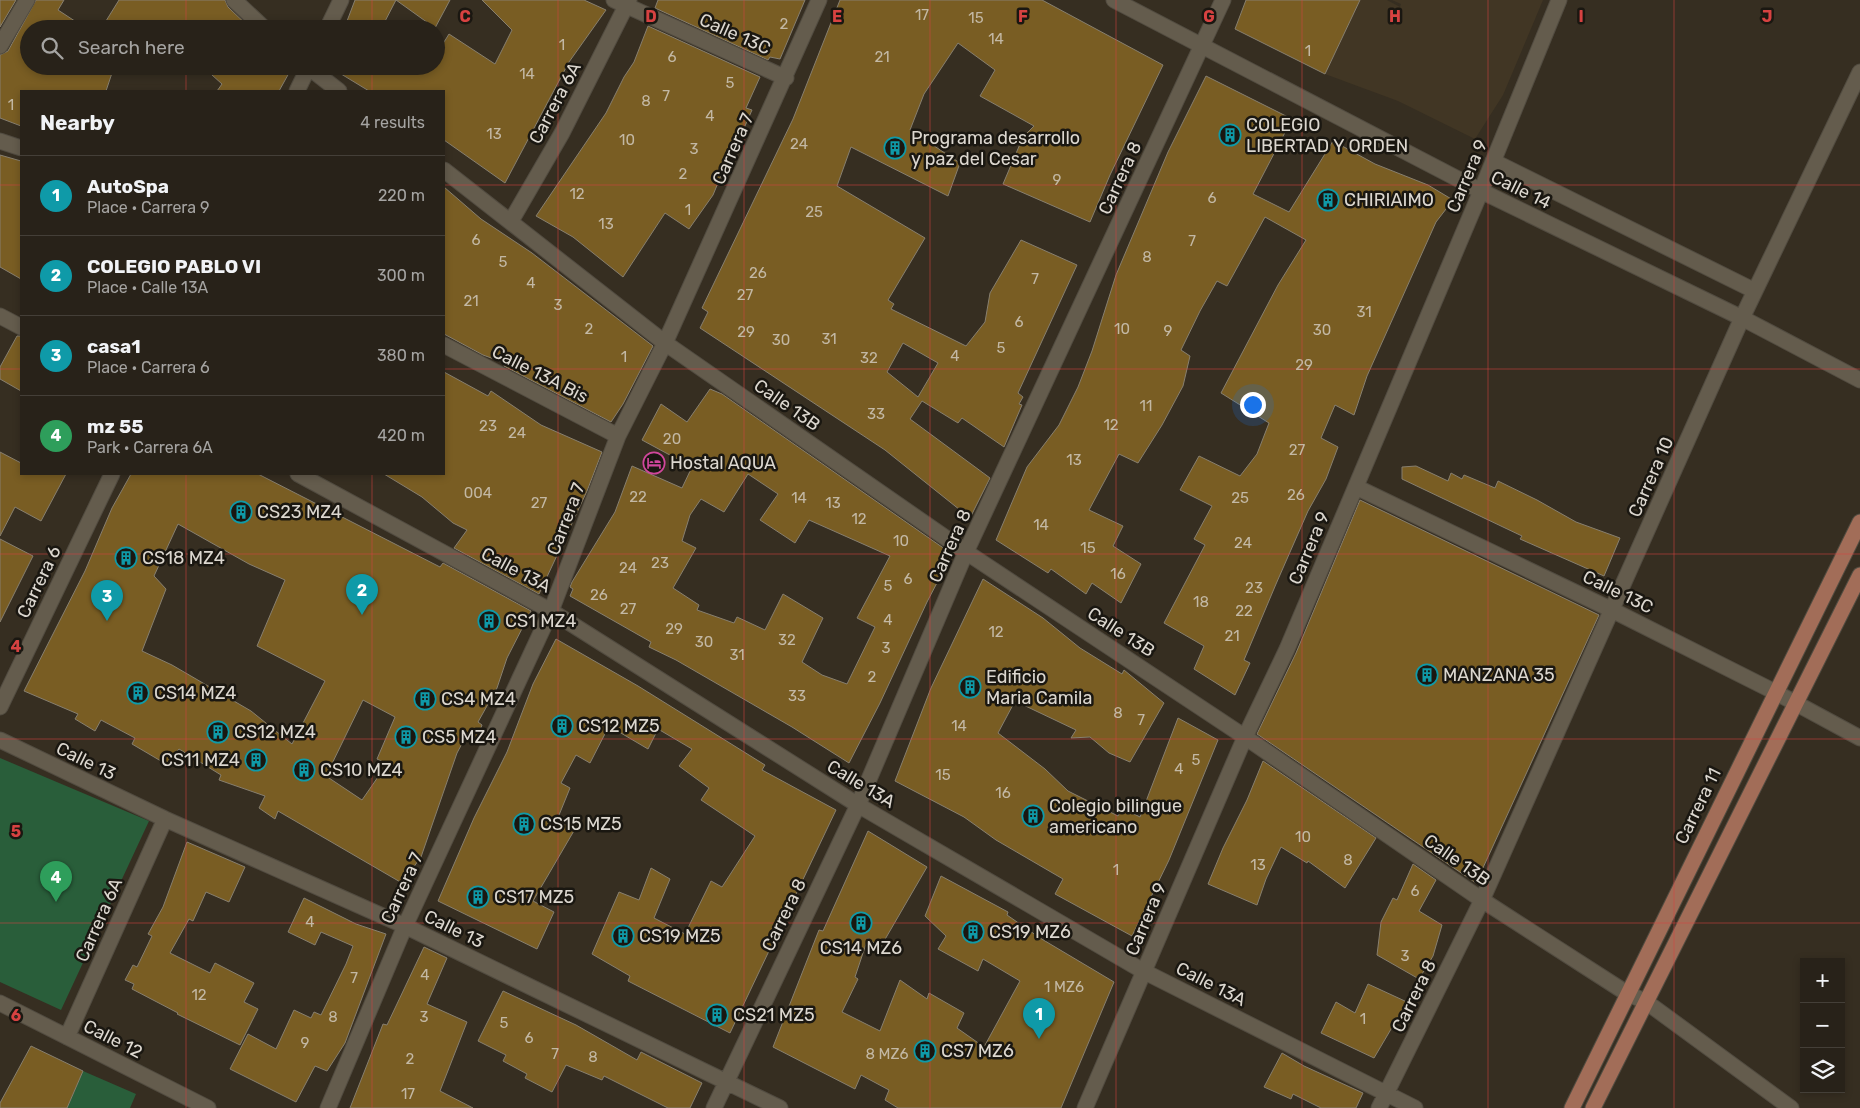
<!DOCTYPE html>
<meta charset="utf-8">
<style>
:root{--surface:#282219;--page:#342f26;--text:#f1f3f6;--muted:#a5a4a2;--line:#443f38;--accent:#b45309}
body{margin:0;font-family:Rubik,sans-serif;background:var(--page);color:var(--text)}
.controls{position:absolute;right:15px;bottom:15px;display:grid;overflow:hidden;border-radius:0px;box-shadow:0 2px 8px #0003}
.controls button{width:45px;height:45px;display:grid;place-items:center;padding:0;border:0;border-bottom:1px solid var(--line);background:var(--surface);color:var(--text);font:25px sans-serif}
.you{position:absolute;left:1252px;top:404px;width:18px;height:18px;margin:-12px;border:4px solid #fff;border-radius:50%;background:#1a73e8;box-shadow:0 0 0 8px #1a73e833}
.badge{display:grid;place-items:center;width:32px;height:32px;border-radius:50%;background:var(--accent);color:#fff;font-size:16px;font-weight:700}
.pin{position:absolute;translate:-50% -41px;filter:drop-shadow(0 1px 2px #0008)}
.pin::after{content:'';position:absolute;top:26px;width:18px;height:15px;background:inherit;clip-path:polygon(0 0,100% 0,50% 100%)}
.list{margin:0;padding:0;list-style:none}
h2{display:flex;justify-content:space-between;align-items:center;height:65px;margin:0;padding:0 20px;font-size:21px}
h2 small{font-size:16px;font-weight:400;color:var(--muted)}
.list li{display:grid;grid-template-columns:32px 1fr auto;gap:15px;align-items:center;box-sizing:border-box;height:80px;padding:0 20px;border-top:1px solid var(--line)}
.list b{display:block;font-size:19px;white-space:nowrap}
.list p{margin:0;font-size:16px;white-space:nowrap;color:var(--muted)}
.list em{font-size:16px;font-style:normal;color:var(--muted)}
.icon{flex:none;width:28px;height:28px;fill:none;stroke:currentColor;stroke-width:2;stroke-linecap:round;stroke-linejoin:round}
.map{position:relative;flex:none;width:1860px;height:1108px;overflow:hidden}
.search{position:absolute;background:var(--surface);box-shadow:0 2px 8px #0003;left:20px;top:20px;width:425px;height:55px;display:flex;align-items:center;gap:12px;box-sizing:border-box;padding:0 18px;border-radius:28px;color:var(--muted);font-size:19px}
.panel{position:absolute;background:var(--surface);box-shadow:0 2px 8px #0003;left:20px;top:90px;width:425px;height:385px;border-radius:0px}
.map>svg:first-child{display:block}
.built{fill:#413624}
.green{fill:#295e3a}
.building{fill:#795d23;stroke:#877f6f;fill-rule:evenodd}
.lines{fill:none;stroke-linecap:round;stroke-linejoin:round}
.minor-casing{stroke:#524c41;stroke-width:17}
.major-casing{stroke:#524c41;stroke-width:17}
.minor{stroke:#645c4d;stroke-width:15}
.major{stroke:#a26d58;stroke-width:15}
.grid{fill:none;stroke:#d74241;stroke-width:1;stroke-opacity:0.55}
.labels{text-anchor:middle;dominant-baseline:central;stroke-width:5;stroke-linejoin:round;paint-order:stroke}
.number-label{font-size:15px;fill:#c3b8a4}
.street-label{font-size:18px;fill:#dcd7cf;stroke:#1a1711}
.poi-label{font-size:18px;fill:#dcd7cf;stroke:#1a1711;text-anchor:start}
.grid-label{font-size:16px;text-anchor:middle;font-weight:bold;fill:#d74241;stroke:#1a1711;stroke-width:5;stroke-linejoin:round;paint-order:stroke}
</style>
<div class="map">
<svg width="1860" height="1108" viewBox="0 0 1860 1108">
<rect width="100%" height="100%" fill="#362e21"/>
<path class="built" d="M1360,0h27l13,7 1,-3 -9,-4h151l-40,95 -28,44 -77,-38 -73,-27z"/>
<path class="green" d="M0,758l149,63 -88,189 -61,-28z
M83,1071l53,23 -6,14h-63z"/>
<path class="building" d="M0,0h16l-16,27z
M36,0h28l-6,10 29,19h-58v37h73l10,7 -6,18h-85v35l-21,-8v-63l8,-4z
M119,0h106l3,7 23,22h-150z
M355,0h95l-15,28 -39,-28 -15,29h-37z
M482,0h102l22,10 -37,52 -64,121 -61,-43v-49h-75l-41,-25h108v-11l13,-21 46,30 17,-34z
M658,0h147l-25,59 -10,-2 -2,3 -113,-52z
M840,0h202l121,65 -53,110 -20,47 -87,-38 20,-47 11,-11 -54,-30 15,-26 -37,-27 -34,51 -14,36 50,33 -12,33 -97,-49 -14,39 88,52 -37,62 6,4 -3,5 75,37 19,-24 5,-29 31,-53 56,25 -59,128 5,4 -4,7 3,1 -18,42 -42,-29 -4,5 -36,-22 -12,18 80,59 -20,40 -85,-68 -185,-122 8,-16 -6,-4 91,-189zM903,343l35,20 -20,34 -31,-25z
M1246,0h114l-35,74 -90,-45z
M648,26l112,51 -14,31 6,2 -18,41 -2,-2 -19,46 -24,34 -24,-16 -42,64 -50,-40 -37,-21 70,-103 18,-36 10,-15z
M202,66h78l9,7 -10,18h-62l5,-7z
M1206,76l86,43 -39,75 36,18 44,-71 42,23 53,21 25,15 -17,22 -69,154 -13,39 -19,-10 -14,33 17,9 -12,32 -18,32 -32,73 -32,76 6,3 -15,32 -41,-26 10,-23 -40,-23 41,-78 -11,-6 18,-33 -32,-16 19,-34 41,20 17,-22 12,-31 -48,-30 57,-108 28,-45 -41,-23 -38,69 -10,-5 -17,30 -19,39 9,6 -7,30 -21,39 -24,38 -19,-9 -30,56 34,16 -10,20 28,18 -20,39 -29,-20 -6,11 -35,-25 -3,4 -52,-33 31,-73 32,-42 19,-38 14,-36 24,-76 52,-123z
M0,155l21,6v118l-21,-12z
M444,187l37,32 51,34 121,93 -30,58 -12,18 -107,-56 1,-3 -22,-8 -39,-21z
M17,336h4v55l-21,-12v-12z
M444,372l44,24 3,-5 50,34 61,27 -15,39 -48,103 -85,-46 13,-18 -14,-7 -31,-26 -38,-23h60z
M710,389l12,5 230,160 -25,48 -47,101 -31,60 -57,-36 -116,-67 -27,-13 2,-5 -81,-46 3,-7 -3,-2 2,-5 43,-70 17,-46 50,22 10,-21 -50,-27 19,-36 26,18zM748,474l30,20 -18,26 35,23 14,-23 81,36 -33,62 18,9 -28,57 -25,-9 -20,-13 21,-44 -40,-24 -18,36 -28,-13 -3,6 -37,-13 2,-5 -26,-17 23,-40 -14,-7 8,-26 11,-16 23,13z
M0,452l21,11v11h45l-25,47 -26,-14 -15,29z
M1416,466l32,15 3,-8 11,6 2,-4 31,13 3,-7 39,19 39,22 44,16 -16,38 -84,-37 2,-3 -120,-57v-12z
M131,474h127l182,93 3,-4 88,48 -24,47 -10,30 -19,34 4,3 -6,16 -11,-3 -8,15 -36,104 -19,26 -124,-72 -3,8 -16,-11 6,-12 -46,-16 2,-5 -42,-26 -13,15 -34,-20 3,-6 -34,-18 -6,11 -20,-12 3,-5 -54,-23 61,-120 27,-63zM178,524l71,40 36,16 -28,66 68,35 -33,63 -41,-33 -79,-46 -30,-14 24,-62 -12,-13zM363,700l32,17 -18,42 10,5 -25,36 -36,-24z
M1360,500l239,115 -123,268 -219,-149 39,-81z
M0,539l33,17 -33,66z
M983,579l60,39 37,30 42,26 2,-4 40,33 -34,59 -21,-9 -19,-16 -19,1 5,-8 -61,-29 -17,32 47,36 23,22 50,25 4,-8 18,9 38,-99 40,22 -49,120 -37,76 -77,-42 8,-15 -67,-39 -32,-23 -69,-36 36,-93z
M556,639l82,47 127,79 -3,5 74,40 -106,223 -102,-52 2,-5 -38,-22 27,-62 20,8 12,-32 19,11 -16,39 31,16 26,-53 11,6 33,-51 -54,-36 8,-12 -30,-22 13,-17 -34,-20 -10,20 -39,-23 -19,37 -14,-8 -15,28 9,5 -13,32 18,9 -42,72 21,11 -17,37 -99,-48 36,-83 33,-66 26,-68z
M1263,761l113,77 -31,50 -37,-27 -1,2 -26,-16 -15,32 -9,26 -49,-21 15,-36 24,-48z
M868,831l59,36 -47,81 -12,-10 -13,39 3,2 -16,33 38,19 20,-51 27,19 2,-6 35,20 -7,15 27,19 36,-66 -37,-22 -5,12 -40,-22 8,-13 -21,-20 16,-40 67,36 -1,3 33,23 74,44 -53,126h-163l-13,-8 4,-10 -28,-15 -6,14 -82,-42 46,-117 4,1z
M187,842l58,25 -16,35 -23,-10 -13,29 -4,-2 -19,34 40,20 5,-10 39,20 -10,19 14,7 -18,36 -63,-31 1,-1 -46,-24 2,-5 -9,-4 8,-15 4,2 15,-31 -4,-2 15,-27z
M1413,864l23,16 -17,31 23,14 -9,31 -14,23 -42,-24 4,-33 12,-24 4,2z
M304,898l52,26 30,10 -41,109 -18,28 -12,-5 -19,36 -66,-33 18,-35 28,15 18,-39 17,8 3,-6 7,3 25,-51 7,-18 -32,-14 -6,13 -27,-13z
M424,947l23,11 -20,46 40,18 -27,69 33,17h-123l33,-84 4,1z
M1368,984l39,18 -33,56 -53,-25 15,-31 19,11z
M503,991l73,34 61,35 4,-8 61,31 -12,25h-22l-64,-32 -2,4 -36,-15 -14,27 -27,-14 2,-4 -24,-13 3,-6 -28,-14z
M31,1046l52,25 -16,37h-67v-5z
M1282,1053l22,13 59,27 -7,15h-35l-28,-14 -2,5 -27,-12z"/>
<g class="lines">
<g class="minor-casing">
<path id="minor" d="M234,0l31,29
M614,0l172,78
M1114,0l367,191 261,127 118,62
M327,29l14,-29
M0,46l27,-46
M307,66l32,25
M297,91l12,-25
M0,141l21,7
M1493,161l262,130
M444,170l221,173 301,209 279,185 237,163 146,94 17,7 146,107
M511,221l51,-88 67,-133
M0,316l21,11
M444,345l174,91
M298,474l253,137 307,194 285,166 272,137
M1356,487l256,123 163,82 85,46
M0,707l112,-233
M0,740l165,79 240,107 375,182
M0,1003l208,105
M67,1037l98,-218
M328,1108l77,-182 146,-315 67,-175 47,-93 154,-343
M714,1108l144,-303 108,-253 257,-552
M1085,1108l160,-371 42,-88 194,-458 78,-191
M1379,1108l103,-208 260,-582 118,-246"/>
</g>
<g class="major-casing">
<path id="major" d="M1572,1108l288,-586
M1593,1108l267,-533"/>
</g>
<use href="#minor" class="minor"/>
<use href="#major" class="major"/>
</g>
<path class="grid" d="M186,0v29M372,0v29M558,0v1108M744,0v1108M930,0v1108M1116,0v1108M1302,0v1108M1488,0v1108M1674,0v1108M186,66v25M372,66v25M0,185h21M444,185h1416M0,369h21M444,369h1416M186,474v634M372,474v634M0,554h1860M0,739h1860M0,923h1860"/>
<defs>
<g id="building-ring" transform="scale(1.125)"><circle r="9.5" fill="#1a1711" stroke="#0f9aa8" stroke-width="1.5"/><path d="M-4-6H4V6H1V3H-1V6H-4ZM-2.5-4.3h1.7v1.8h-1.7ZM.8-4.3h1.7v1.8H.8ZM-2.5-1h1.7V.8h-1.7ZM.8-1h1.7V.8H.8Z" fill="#0f9aa8"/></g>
<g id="hotel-ring" transform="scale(1.125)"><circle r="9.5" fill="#1a1711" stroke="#d1479c" stroke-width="1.5"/><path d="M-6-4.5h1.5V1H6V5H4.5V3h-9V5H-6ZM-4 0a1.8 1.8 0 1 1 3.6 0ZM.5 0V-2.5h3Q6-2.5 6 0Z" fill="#d1479c"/></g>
</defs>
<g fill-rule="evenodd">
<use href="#building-ring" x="1230" y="135"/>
<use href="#building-ring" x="895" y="148"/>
<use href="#building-ring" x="1328" y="200"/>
<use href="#hotel-ring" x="654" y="463"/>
<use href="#building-ring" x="241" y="512"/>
<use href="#building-ring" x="126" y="558"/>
<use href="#building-ring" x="489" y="621"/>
<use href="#building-ring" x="1427" y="675"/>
<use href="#building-ring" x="970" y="687"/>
<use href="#building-ring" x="138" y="693"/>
<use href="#building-ring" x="425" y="699"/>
<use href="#building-ring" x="562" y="726"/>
<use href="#building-ring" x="218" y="732"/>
<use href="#building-ring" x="406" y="737"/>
<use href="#building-ring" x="256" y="760"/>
<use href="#building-ring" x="304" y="770"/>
<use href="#building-ring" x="1033" y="816"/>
<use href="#building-ring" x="524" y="824"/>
<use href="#building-ring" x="478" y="897"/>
<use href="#building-ring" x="861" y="923"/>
<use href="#building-ring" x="973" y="932"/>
<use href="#building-ring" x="623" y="936"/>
<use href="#building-ring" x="717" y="1015"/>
<use href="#building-ring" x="925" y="1051"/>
</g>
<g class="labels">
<g class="number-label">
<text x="922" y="15">17</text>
<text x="976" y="18">15</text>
<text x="784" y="24">2</text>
<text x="996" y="39">14</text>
<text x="562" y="45">1</text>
<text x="1308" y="51">1</text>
<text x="672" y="57">6</text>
<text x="882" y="57">21</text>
<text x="527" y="74">14</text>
<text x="730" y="83">5</text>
<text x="666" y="96">7</text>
<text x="646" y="101">8</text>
<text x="11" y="105">1</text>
<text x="710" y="116">4</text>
<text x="494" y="134">13</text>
<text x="627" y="140">10</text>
<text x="799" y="144">24</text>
<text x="694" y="149">3</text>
<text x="683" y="174">2</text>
<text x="1057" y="180">9</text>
<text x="577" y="194">12</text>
<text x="1212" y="198">6</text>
<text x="688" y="210">1</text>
<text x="814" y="212">25</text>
<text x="606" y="224">13</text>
<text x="476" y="240">6</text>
<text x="1192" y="241">7</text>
<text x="1147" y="257">8</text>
<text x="503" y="262">5</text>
<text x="758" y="273">26</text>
<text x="1035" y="279">7</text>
<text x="531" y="283">4</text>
<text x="745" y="295">27</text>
<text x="471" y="301">21</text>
<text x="558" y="305">3</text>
<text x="1364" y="312">31</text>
<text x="1019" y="322">6</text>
<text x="589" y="329">2</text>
<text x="1122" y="329">10</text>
<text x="1322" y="330">30</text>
<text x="1168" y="331">9</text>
<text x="746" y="332">29</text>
<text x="829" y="339">31</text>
<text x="781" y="340">30</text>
<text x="1001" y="348">5</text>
<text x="955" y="356">4</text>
<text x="624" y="357">1</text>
<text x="869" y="358">32</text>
<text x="1304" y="365">29</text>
<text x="1146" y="406">11</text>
<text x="876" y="414">33</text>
<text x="1111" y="425">12</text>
<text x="488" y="426">23</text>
<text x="517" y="433">24</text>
<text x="672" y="439">20</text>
<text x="1297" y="450">27</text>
<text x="1074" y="460">13</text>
<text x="478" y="493">004</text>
<text x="1296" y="495">26</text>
<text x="638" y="497">22</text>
<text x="799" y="498">14</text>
<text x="1240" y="498">25</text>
<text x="539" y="503">27</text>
<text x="833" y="503">13</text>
<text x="859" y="519">12</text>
<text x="1041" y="525">14</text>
<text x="901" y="541">10</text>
<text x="1243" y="543">24</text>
<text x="1088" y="548">15</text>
<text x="660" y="563">23</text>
<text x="628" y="568">24</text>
<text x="1118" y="574">16</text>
<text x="908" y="579">6</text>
<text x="888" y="586">5</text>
<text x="1254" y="588">23</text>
<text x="599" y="595">26</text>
<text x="1201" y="602">18</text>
<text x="628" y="609">27</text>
<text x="1244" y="611">22</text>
<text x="888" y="620">4</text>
<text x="674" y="629">29</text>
<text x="996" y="632">12</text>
<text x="1232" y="636">21</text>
<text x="787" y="640">32</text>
<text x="704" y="642">30</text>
<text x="886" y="648">3</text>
<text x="737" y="655">31</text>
<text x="872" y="677">2</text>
<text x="797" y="696">33</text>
<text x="1118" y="713">8</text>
<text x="1141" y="720">7</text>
<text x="959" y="726">14</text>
<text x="1196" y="760">5</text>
<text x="1179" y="769">4</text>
<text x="943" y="775">15</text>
<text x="1003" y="793">16</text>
<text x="1303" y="837">10</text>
<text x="1348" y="860">8</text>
<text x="1258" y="865">13</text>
<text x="1116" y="870">1</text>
<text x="1415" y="891">6</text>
<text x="310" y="922">4</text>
<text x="1405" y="956">3</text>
<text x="425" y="975">4</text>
<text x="354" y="978">7</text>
<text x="1064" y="987">1 MZ6</text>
<text x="199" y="995">12</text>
<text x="333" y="1017">8</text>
<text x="424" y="1017">3</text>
<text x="1363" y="1019">1</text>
<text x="504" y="1023">5</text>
<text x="529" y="1038">6</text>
<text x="305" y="1043">9</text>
<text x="555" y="1054">7</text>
<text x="887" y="1054">8 MZ6</text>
<text x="593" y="1057">8</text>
<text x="410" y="1059">2</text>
<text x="408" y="1094">17</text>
</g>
<g class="street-label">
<text transform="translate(735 34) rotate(24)">Calle 13C</text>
<text transform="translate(555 103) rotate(-62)">Carrera 6A</text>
<text transform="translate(733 149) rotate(-66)">Carrera 7</text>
<text transform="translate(1467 176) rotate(-67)">Carrera 9</text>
<text transform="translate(1120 178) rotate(-65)">Carrera 8</text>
<text transform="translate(1521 190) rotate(26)">Calle 14</text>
<text transform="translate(540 374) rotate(27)">Calle 13A Bis</text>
<text transform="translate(787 405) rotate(35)">Calle 13B</text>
<text transform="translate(1651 477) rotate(-66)">Carrera 10</text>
<text transform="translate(566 519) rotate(-69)">Carrera 7</text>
<text transform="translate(950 546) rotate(-66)">Carrera 8</text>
<text transform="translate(1309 548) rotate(-67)">Carrera 9</text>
<text transform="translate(516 570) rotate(28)">Calle 13A</text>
<text transform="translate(39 582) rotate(-64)">Carrera 6</text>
<text transform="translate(1618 592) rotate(26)">Calle 13C</text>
<text transform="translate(1121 632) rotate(33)">Calle 13B</text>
<text transform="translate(86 761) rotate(26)">Calle 13</text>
<text transform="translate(861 784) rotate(31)">Calle 13A</text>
<text transform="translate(1698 806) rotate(-64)">Carrera 11</text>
<text transform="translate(1457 860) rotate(35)">Calle 13B</text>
<text transform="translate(402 888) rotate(-65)">Carrera 7</text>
<text transform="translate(784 915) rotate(-64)">Carrera 8</text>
<text transform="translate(1146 919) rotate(-67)">Carrera 9</text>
<text transform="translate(99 920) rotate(-66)">Carrera 6A</text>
<text transform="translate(454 929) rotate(26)">Calle 13</text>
<text transform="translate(1211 984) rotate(27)">Calle 13A</text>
<text transform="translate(1414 996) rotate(-64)">Carrera 8</text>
<text transform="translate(113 1039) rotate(27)">Calle 12</text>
</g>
<g class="poi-label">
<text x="1246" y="125">COLEGIO<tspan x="1246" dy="21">LIBERTAD Y ORDEN</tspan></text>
<text x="911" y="138">Programa desarrollo<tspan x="911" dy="21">y paz del Cesar</tspan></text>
<text x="1344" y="200">CHIRIAIMO</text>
<text x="670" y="463">Hostal AQUA</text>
<text x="257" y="512">CS23 MZ4</text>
<text x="142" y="558">CS18 MZ4</text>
<text x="505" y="621">CS1 MZ4</text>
<text x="1443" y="675">MANZANA 35</text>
<text x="986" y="677">Edificio<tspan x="986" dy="21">Maria Camila</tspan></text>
<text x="154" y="693">CS14 MZ4</text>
<text x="441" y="699">CS4 MZ4</text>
<text x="578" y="726">CS12 MZ5</text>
<text x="234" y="732">CS12 MZ4</text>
<text x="422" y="737">CS5 MZ4</text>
<text x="240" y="760" text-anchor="end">CS11 MZ4</text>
<text x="320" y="770">CS10 MZ4</text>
<text x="1049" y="806">Colegio bilingue<tspan x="1049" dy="21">americano</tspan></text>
<text x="540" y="824">CS15 MZ5</text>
<text x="494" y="897">CS17 MZ5</text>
<text x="989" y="932">CS19 MZ6</text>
<text x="639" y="936">CS19 MZ5</text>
<text x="861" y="948" text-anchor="middle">CS14 MZ6</text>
<text x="733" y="1015">CS21 MZ5</text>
<text x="941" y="1051">CS7 MZ6</text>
</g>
</g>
<g class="grid-label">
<text x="465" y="22">C</text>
<text x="651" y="22">D</text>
<text x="837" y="22">E</text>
<text x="1023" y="22">F</text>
<text x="1209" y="22">G</text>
<text x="1395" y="22">H</text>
<text x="1581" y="22">I</text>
<text x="1767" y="22">J</text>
<text x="16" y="652">4</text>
<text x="16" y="837">5</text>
<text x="16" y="1021">6</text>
</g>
</svg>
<div class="controls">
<button>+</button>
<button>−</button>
<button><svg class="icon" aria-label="layers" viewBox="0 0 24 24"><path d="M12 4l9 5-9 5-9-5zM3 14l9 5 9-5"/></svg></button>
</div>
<div class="you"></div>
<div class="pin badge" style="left:1039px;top:1039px;background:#0f9aa8">1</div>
<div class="pin badge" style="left:362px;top:615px;background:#0f9aa8">2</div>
<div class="pin badge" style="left:107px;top:621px;background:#0f9aa8">3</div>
<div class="pin badge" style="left:56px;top:902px;background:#2e9e5b">4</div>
<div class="search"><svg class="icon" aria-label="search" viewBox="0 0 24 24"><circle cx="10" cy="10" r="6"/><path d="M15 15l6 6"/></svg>Search here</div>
<section class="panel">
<h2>Nearby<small>4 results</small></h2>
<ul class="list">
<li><span class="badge" style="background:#0f9aa8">1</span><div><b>AutoSpa</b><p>Place · Carrera 9</p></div><em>220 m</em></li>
<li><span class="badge" style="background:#0f9aa8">2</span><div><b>COLEGIO PABLO VI</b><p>Place · Calle 13A</p></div><em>300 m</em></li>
<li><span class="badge" style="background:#0f9aa8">3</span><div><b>casa1</b><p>Place · Carrera 6</p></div><em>380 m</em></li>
<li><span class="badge" style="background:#2e9e5b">4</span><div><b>mz 55</b><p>Park · Carrera 6A</p></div><em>420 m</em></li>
</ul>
</section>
</div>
